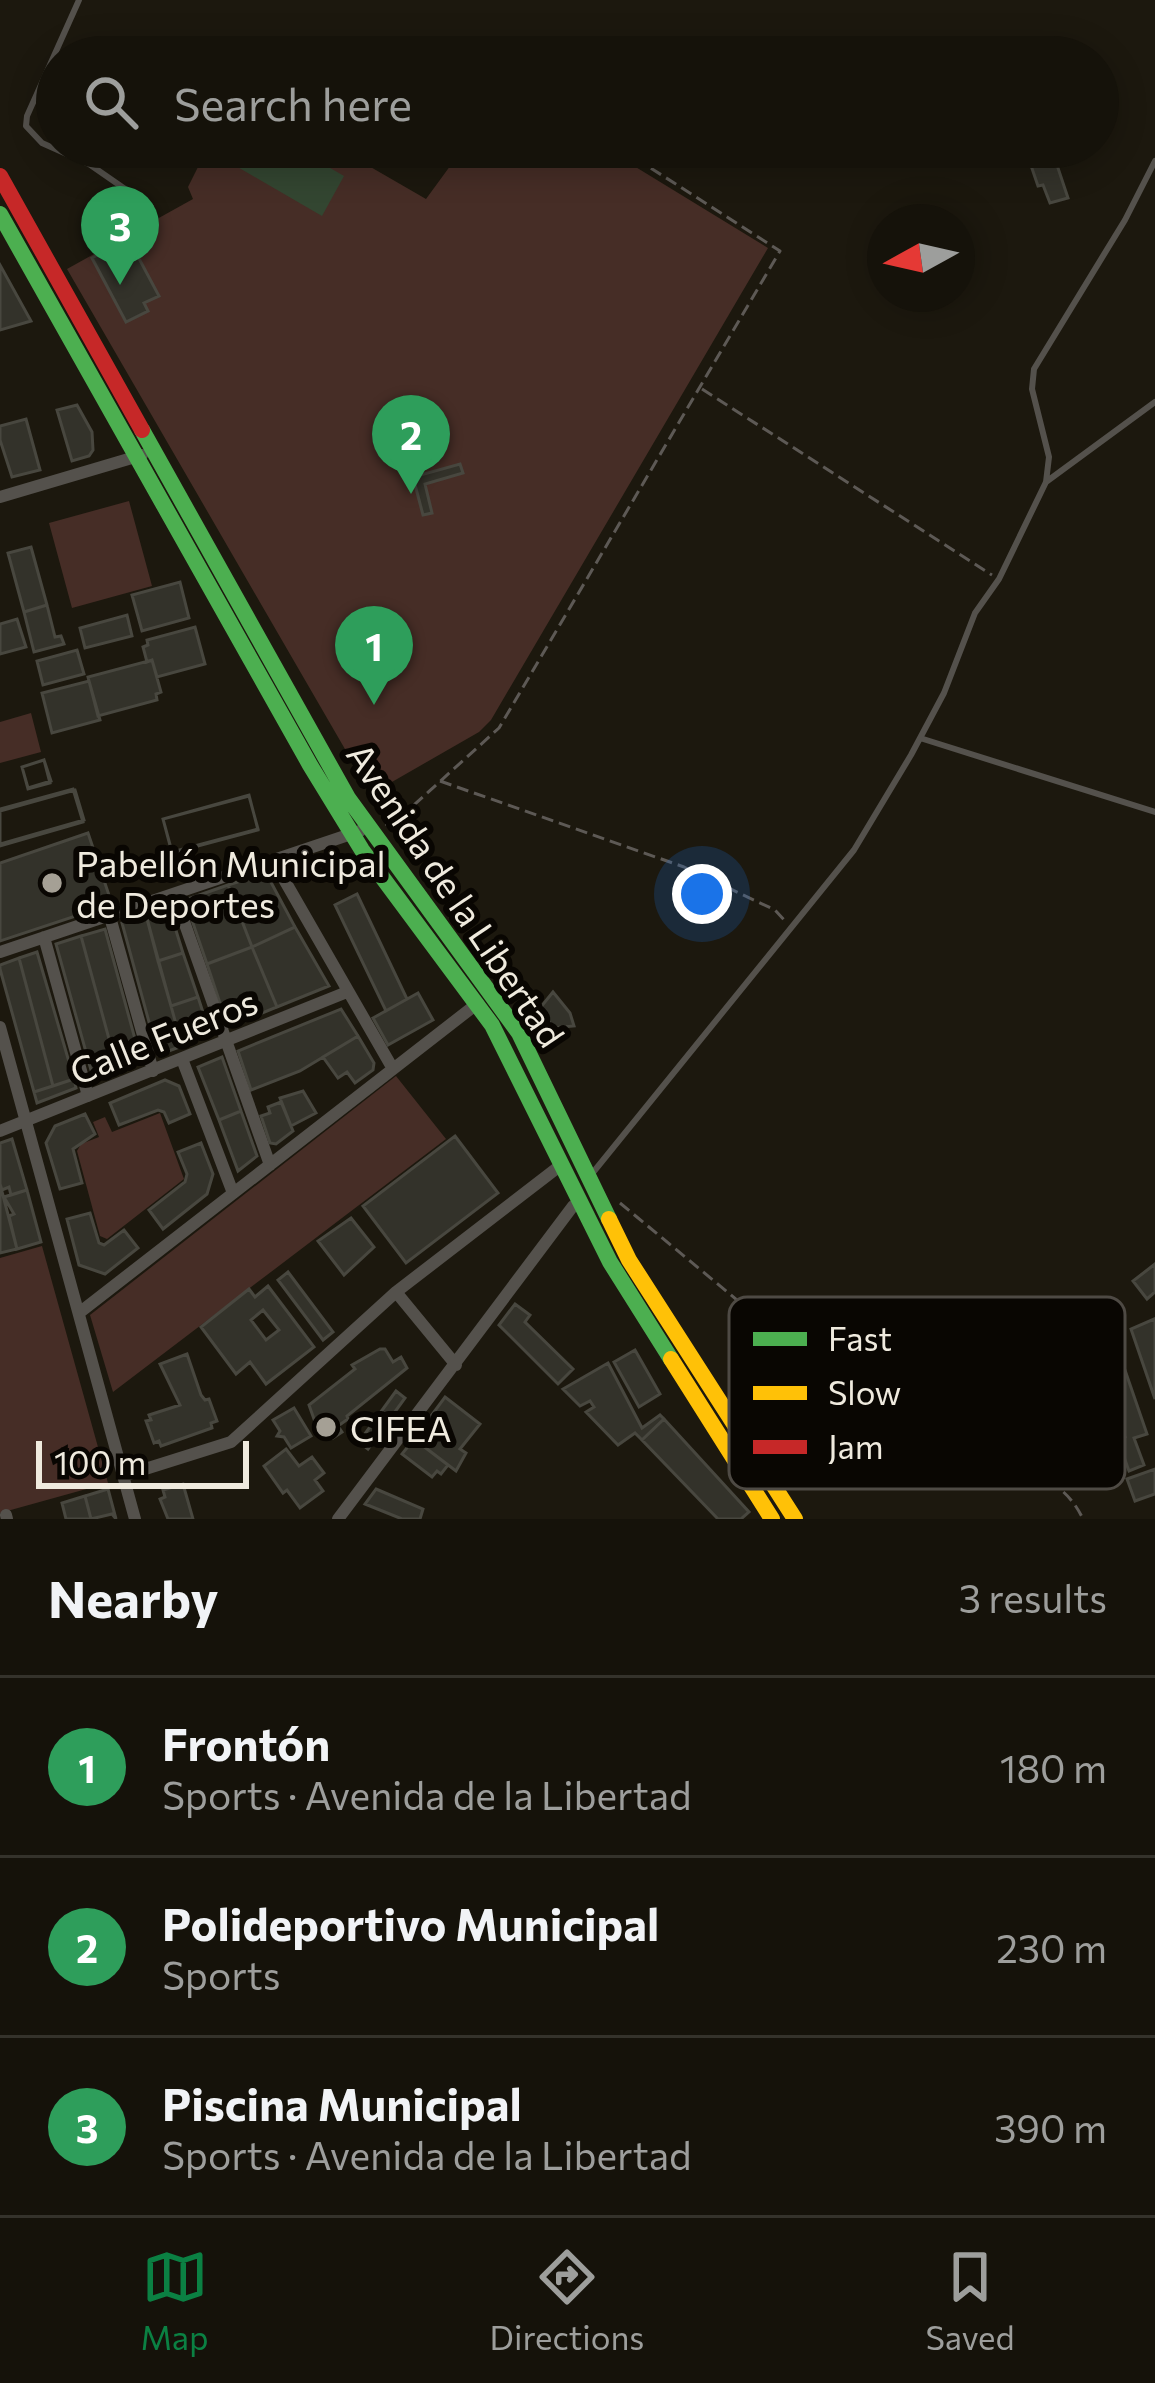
<!DOCTYPE html>
<meta charset="utf-8">
<style>
:root{--surface:#15120a;--page:#222018;--text:#f1f3f6;--muted:#9d9e9c;--line:#34322b;--accent:#0b8043}
body{margin:0;font-family:Commissioner,sans-serif;background:var(--page);color:var(--text)}
.compass{position:absolute;left:867px;top:204px;width:108px;height:108px;border-radius:50%;background:var(--surface);box-shadow:0 6px 30px #0003;rotate:262deg}
.scale{position:absolute;left:36px;bottom:30px;width:213px;box-sizing:border-box;padding-left:12px;border:6px solid #efeade;border-top:0;font-size:33px;line-height:42px;white-space:nowrap;color:#efeade;-webkit-text-stroke:9px #090602;paint-order:stroke}
.you{position:absolute;left:702px;top:894px;width:42px;height:42px;margin:-30px;border:9px solid #fff;border-radius:50%;background:#1a73e8;box-shadow:0 0 0 18px #1a73e833}
.badge{display:grid;place-items:center;width:78px;height:78px;border-radius:50%;background:var(--accent);color:#fff;font-size:39px;font-weight:700}
.pin{position:absolute;translate:-50% -99px;filter:drop-shadow(0 3px 6px #0008)}
.pin::after{content:'';position:absolute;top:63px;width:42px;height:36px;background:inherit;clip-path:polygon(0 0,100% 0,50% 100%)}
.list{margin:0;padding:0;list-style:none}
h2{display:flex;justify-content:space-between;align-items:center;height:156px;margin:0;padding:0 48px;font-size:51px}
h2 small{font-size:39px;font-weight:400;color:var(--muted)}
.list li{display:grid;grid-template-columns:78px 1fr auto;gap:36px;align-items:center;box-sizing:border-box;height:180px;padding:0 48px;border-top:3px solid var(--line)}
.list b{display:block;font-size:45px;white-space:nowrap}
.list p{margin:0;font-size:39px;white-space:nowrap;color:var(--muted)}
.list em{font-size:39px;font-style:normal;color:var(--muted)}
.icon{flex:none;width:66px;height:66px;fill:none;stroke:currentColor;stroke-width:2;stroke-linecap:round;stroke-linejoin:round}
.map{position:relative;flex:none;width:1155px;height:1519px;overflow:hidden}
.search{position:absolute;background:var(--surface);box-shadow:0 6px 30px #0003;left:36px;right:36px;top:36px;height:132px;display:flex;align-items:center;gap:30px;box-sizing:border-box;padding:0 42px;border-radius:66px;color:var(--muted);font-size:45px}
.sheet{height:696px;background:var(--surface)}
nav{display:flex;justify-content:space-around;align-items:center;box-sizing:border-box;height:168px;border-top:3px solid var(--line);background:var(--surface);font-size:33px;color:var(--muted)}
nav a{display:grid;justify-items:center;gap:6px}
nav .on{color:var(--accent)}
.map>svg:first-child{display:block}
.green{fill:#462d26}
.water{fill:#334631}
.building{fill:#33322a;stroke:#48473f;stroke-width:3;fill-rule:evenodd}
.lines{fill:none;stroke-linecap:round;stroke-linejoin:round}
.path{stroke:#5d5955;stroke-width:3;stroke-dasharray:12 6;stroke-linecap:butt}
.lane{stroke:#54514c;stroke-width:6}
.street{stroke:#54514c;stroke-width:12}
.fast{stroke:#4caf50;stroke-width:16}
.slow{stroke:#ffc107;stroke-width:16}
.jam{stroke:#c62828;stroke-width:16}
.poi-dot{fill:#a5a095;stroke:#090602;stroke-width:4.5}
.labels{text-anchor:middle;dominant-baseline:central;stroke-width:12;stroke-linejoin:round;paint-order:stroke}
.poi-label{font-size:36px;fill:#efeade;stroke:#090602;text-anchor:start}
.street-label{font-size:36px;fill:#efeade;stroke:#090602}
.key{fill:#090602;stroke:#4e4a44;stroke-width:3}
.key-label{font-size:33px;fill:#efeade}
</style>
<div class="map">
<svg width="1155" height="1519" viewBox="0 0 1155 1519">
<rect width="100%" height="100%" fill="#1c180e"/>
<path class="green" d="M208,147h128l90,52 38,-52h139l165,101 -277,472 -12,12 -108,62 -304,-525 126,-70 -5,-12z
M129,501l23,85 -80,22 -23,-85z
M31,713l10,39 -41,11v-41z
M396,1076l50,63 -333,253 -23,-77z
M160,1113l24,66 -77,60 -7,-3 -23,-85 4,-7 18,-7 -6,-15 12,-5 7,15z
M42,1246l66,237 -108,30v-255z"/>
<path class="water" d="M238,147h56l50,29 -22,40 -93,-54z"/>
<path class="building" d="M1046,147l5,17 5,-2 12,36 -18,5 -7,-18 -5,1 -13,-38z
M128,238l31,58 -15,7 4,8 -22,11 -34,-64z
M0,265l31,56 -31,9z
M77,405l15,27 1,18 -4,6 -17,5 -15,-51z
M26,419l14,51 -28,7 -12,-37v-14z
M460,464l3,9 -38,11 7,29 -9,2 -10,-38z
M31,547l16,58 -23,7 -16,-59z
M180,582l9,36 -47,13 -10,-36z
M47,605l8,32 6,-1 3,8 -30,8 -10,-40z
M127,615l5,21 -47,12 -5,-20z
M17,619l9,28 -26,7v-30z
M195,627l10,37 -48,13 -5,-17 -5,2 -4,-15 5,-2 -1,-5z
M77,650l7,24 -41,11 -6,-24z
M152,660l9,32 -5,2 1,6 -59,16 -10,-39z
M89,681l11,39 -48,13 -10,-40z
M44,760l6,23 -22,6 -6,-22z
M44,760l7,21 -23,7 -6,-21z
M73,789l10,33 -83,24v-37z
M75,790l9,30 -84,24v-33z
M249,795l9,35 -86,23 -9,-34z
M249,796l9,33 -86,23 -9,-33z
M88,833l24,71 -112,37v-78z
M266,873l29,54 -43,20 -24,-62z
M228,885l24,62 -45,17 -22,-64z
M357,894l50,105 -21,12 -51,-106z
M169,908l14,45 -25,8 -12,-46z
M146,915l36,131 -24,9 -36,-132z
M295,927l34,59 -52,21 -25,-60z
M105,929l36,132 -23,11 -37,-136z
M81,936l37,136 -24,9 -38,-137z
M252,947l25,60 -49,20 -21,-63z
M37,952l37,127 -21,7 -34,-128z
M183,953l15,44 -27,9 -13,-45z
M19,958l34,128 -19,6 -34,-123v-4z
M553,992l17,21 4,13 -23,2 -4,-14 -7,-6z
M418,993l15,27 -45,25 -15,-27z
M198,997l12,37 -28,12 -11,-40z
M341,1009l17,27 -58,35 -49,19 -13,-39z
M358,1036l16,27 -1,7 -18,13 -8,-11 -9,6 -15,-21z
M222,1057l19,54 -22,9 -21,-53z
M74,1079l2,9 -39,15 -3,-11z
M165,1080l14,6 11,28 -21,9 -5,-11 -6,-2 -39,15 -9,-22z
M303,1091l13,22 -25,13 -11,-28z
M281,1102l12,29 -17,13 -6,-1 -9,-27 9,-3 -2,-6z
M241,1111l16,45 -19,15 -19,-51z
M85,1114l10,20 -22,15 9,34 -22,6 -14,-46 9,-17z
M455,1136l43,57 -92,70 -43,-57z
M12,1139l15,51 -16,5 -2,-8 -7,3 -2,-6v-41z
M201,1143l12,31 -6,20 -44,35 -14,-19 36,-28 2,-8 -9,-22z
M0,1184l17,65 -17,4z
M27,1190l14,52 -24,7 -8,-33 5,-2 -10,-17z
M90,1213l9,30 5,2 20,-15 14,18 -33,26 -26,-9 -12,-46z
M351,1218l23,29 -30,28 -26,-34z
M1155,1264v28l-8,7 -14,-18z
M288,1272l45,60 -10,8 -45,-60z
M268,1286l46,61 -48,37 -16,-22 -14,12 -35,-47 48,-38 6,8zM263,1310l16,20 -13,10 -15,-20z
M515,1304l15,11 -5,7 48,47 -15,15 -59,-59z
M1105,1312l42,122 -13,4 10,27 -15,6 -11,-31 7,-3 -40,-118z
M1154,1319l1,3v77l-24,-70z
M380,1349h5l8,13 8,-5 6,11 -60,48 1,3 -10,7 4,6 -9,6 -14,-18 -4,2 -6,-17 46,-36 -3,-4z
M635,1350l25,44 -21,13 -25,-45z
M187,1354l14,41 4,5 4,-1 8,22 -6,2 1,5 -51,18 -2,-5 -5,2 -8,-22 5,-1 -2,-5 31,-10 -20,-41z
M608,1363l34,65 18,-13 4,4 -22,21 -7,-7 -17,12 -32,-33 8,-5 -4,-6 -10,5 -17,-17z
M396,1391l9,7 -37,51 -9,-7z
M445,1397l35,27 -20,25 6,4 -10,18 -42,-32z
M294,1408l17,28 -20,12 -7,-11 -7,-1 3,-5 -7,-11z
M664,1419l85,93 -8,7h-23l-76,-79z
M414,1439l34,26 -7,9 -4,-3 -5,6 -30,-23z
M286,1449l13,17 13,-9 12,16 -9,7 8,11 -23,17 -13,-18 -4,3 -19,-27z
M1155,1469v25l-20,7 -8,-22z
M183,1484l10,35h-25l-8,-20 5,-2 -2,-7z
M108,1489l8,30 -4,-5 -21,5 -6,-23z
M376,1489l47,20 -3,10h-18l-37,-15z
M85,1496l6,23h-25l-4,-16z"/>
<g class="lines">
<path class="path" d="M702,389l290,186
M440,781l244,86 91,43 10,11
M385,824h8l106,-96 281,-477 -162,-104
M620,1203l286,237c8,5 16,12 25,15 53,21 121,-1 152,64"/>
<path class="lane" d="M79,0l-52,116 -1,10 16,17 47,21 62,43
M1046,482l109,-80
M920,738l235,74
M591,1175l263,-325 57,-95 33,-62 31,-80 24,-34 47,-97 3,-25 -17,-68 2,-20 91,-149 30,-59"/>
<path class="street" d="M0,497l142,-42
M274,862l119,207
M175,896l95,269
M110,917l43,154
M44,937l44,159
M0,952l360,-121
M0,1027l135,492
M182,1059l51,134
M0,1131l347,-139
M396,1292l60,73
M79,1313l399,-310
M123,1476l108,-34 165,-150 165,-127
M6,1515l1,4
M338,1519l235,-313 6,-3"/>
<path class="fast" d="M0,214l310,551 52,85 130,175 118,237 61,97
M142,430l206,368 171,235 90,186"/>
<path class="slow" d="M609,1219l20,41 166,259
M671,1359l101,160"/>
<path class="jam" d="M0,176l142,254"/>
</g>
<g class="poi-dot">
<circle cx="52" cy="883" r="12"/>
<circle cx="326" cy="1427" r="12"/>
</g>
<g class="labels">
<g class="poi-label">
<text x="76" y="862">Pabellón Municipal<tspan x="76" dy="41">de Deportes</tspan></text>
<text x="350" y="1427">CIFEA</text>
</g>
<g class="street-label">
<text transform="translate(457 894) rotate(56)">Avenida de la Libertad</text>
<text transform="translate(163 1035) rotate(-22)">Calle Fueros</text>
</g>
</g>
<rect x="729" y="1297" width="396" height="192" rx="18" class="key"/>
<rect x="753" y="1332" width="54" height="14" fill="#4caf50"/>
<rect x="753" y="1386" width="54" height="14" fill="#ffc107"/>
<rect x="753" y="1440" width="54" height="14" fill="#c62828"/>
<g class="key-label">
<text x="828" y="1351">Fast</text>
<text x="828" y="1405">Slow</text>
<text x="828" y="1459">Jam</text>
</g>
</svg>
<svg class="compass" viewBox="-18 -18 36 36"><path d="M0-13l5 13h-10z" fill="#e53935"/><path d="M0 13l5-13h-10z" fill="#9d9e9c"/></svg>
<div class="scale">100 m</div>
<div class="you"></div>
<div class="pin badge" style="left:374px;top:705px;background:#2e9e5b">1</div>
<div class="pin badge" style="left:411px;top:494px;background:#2e9e5b">2</div>
<div class="pin badge" style="left:120px;top:285px;background:#2e9e5b">3</div>
<div class="search"><svg class="icon" aria-label="search" viewBox="0 0 24 24"><circle cx="10" cy="10" r="6"/><path d="M15 15l6 6"/></svg>Search here</div>
</div>
<section class="sheet">
<h2>Nearby<small>3 results</small></h2>
<ul class="list">
<li><span class="badge" style="background:#2e9e5b">1</span><div><b>Frontón</b><p>Sports · Avenida de la Libertad</p></div><em>180 m</em></li>
<li><span class="badge" style="background:#2e9e5b">2</span><div><b>Polideportivo Municipal</b><p>Sports</p></div><em>230 m</em></li>
<li><span class="badge" style="background:#2e9e5b">3</span><div><b>Piscina Municipal</b><p>Sports · Avenida de la Libertad</p></div><em>390 m</em></li>
</ul>
</section>
<nav>
<a class="on"><svg class="icon" aria-label="map" viewBox="0 0 24 24"><path d="M3 6l6-2 6 2 6-2v14l-6 2-6-2-6 2zM9 4v14M15 6v14"/></svg>Map</a>
<a><svg class="icon" aria-label="directions" viewBox="0 0 24 24"><path d="M12 3l9 9-9 9-9-9zM9 14v-3h6M13 9l2 2-2 2"/></svg>Directions</a>
<a><svg class="icon" aria-label="saved" viewBox="0 0 24 24"><path d="M7 4h10v16l-5-4-5 4z"/></svg>Saved</a>
</nav>
